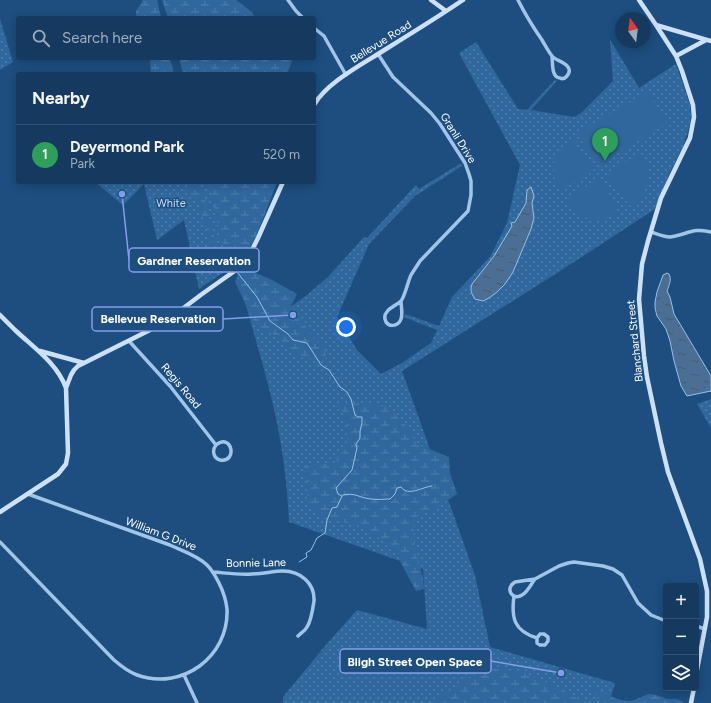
<!DOCTYPE html>
<meta charset="utf-8">
<style>
:root{--surface:#163a5f;--page:#234568;--text:#f1f3f6;--muted:#9eadbd;--line:#355474;--accent:#d6ab8b}
body{margin:0;font-family:Figtree,sans-serif;background:var(--page);color:var(--text)}
.controls{position:absolute;right:12px;bottom:12px;display:grid;overflow:hidden;border-radius:4px;box-shadow:0 2px 10px #0003}
.controls button{width:36px;height:36px;display:grid;place-items:center;padding:0;border:0;border-bottom:1px solid var(--line);background:var(--surface);color:var(--text);font:20px sans-serif}
.compass{position:absolute;left:615px;top:12px;width:36px;height:36px;border-radius:50%;background:var(--surface);box-shadow:0 2px 10px #0003;rotate:346deg}
.you{position:absolute;left:346px;top:327px;width:14px;height:14px;margin:-10px;border:3px solid #fff;border-radius:50%;background:#1a73e8;box-shadow:0 0 0 6px #1a73e833}
.badge{display:grid;place-items:center;width:26px;height:26px;border-radius:50%;background:var(--accent);color:#fff;font-size:13px;font-weight:700}
.pin{position:absolute;translate:-50% -33px;filter:drop-shadow(0 1px 2px #0008)}
.pin::after{content:'';position:absolute;top:21px;width:14px;height:12px;background:inherit;clip-path:polygon(0 0,100% 0,50% 100%)}
.list{margin:0;padding:0;list-style:none}
h2{display:flex;justify-content:space-between;align-items:center;height:52px;margin:0;padding:0 16px;font-size:17px}
h2 small{font-size:13px;font-weight:400;color:var(--muted)}
.list li{display:grid;grid-template-columns:26px 1fr auto;gap:12px;align-items:center;box-sizing:border-box;height:60px;padding:0 16px;border-top:1px solid var(--line)}
.list b{display:block;font-size:15px;white-space:nowrap}
.list p{margin:0;font-size:13px;white-space:nowrap;color:var(--muted)}
.list em{font-size:13px;font-style:normal;color:var(--muted)}
.icon{flex:none;width:22px;height:22px;fill:none;stroke:currentColor;stroke-width:2;stroke-linecap:round;stroke-linejoin:round}
.map{position:relative;flex:none;width:711px;height:703px;overflow:hidden}
.search{position:absolute;background:var(--surface);box-shadow:0 2px 10px #0003;left:16px;top:16px;width:300px;height:44px;display:flex;align-items:center;gap:10px;box-sizing:border-box;padding:0 14px;border-radius:4px;color:var(--muted);font-size:15px}
.panel{position:absolute;background:var(--surface);box-shadow:0 2px 10px #0003;left:16px;top:72px;width:300px;height:112px;border-radius:4px}
.map>svg:first-child{display:block}
.grass{fill:url(#grass-dots)}
.wetland{fill:url(#wetland-marsh)}
.pitch{fill:#30689e}
.water{fill:url(#water-ripples);stroke:#94c1ea}
.lines{fill:none;stroke-linecap:round;stroke-linejoin:round}
.stream{stroke:#94c1ea;stroke-width:1}
.street{stroke:#a1c5e9;stroke-width:3.5}
.secondary{stroke:#cce1f7;stroke-width:4.5}
.labels{text-anchor:middle;dominant-baseline:central;stroke-width:3;stroke-linejoin:round;paint-order:stroke}
.street-label{font-size:11px;fill:#fff;stroke:#1d4e7f}
.park-label{font-size:11px;fill:#c5def7;stroke:#1d4e7f}
.leader{fill:none;stroke:#839eea;stroke-width:1.5}
.callout-dot{fill:#839eea;stroke:#1d4e7f;stroke-width:1.5}
.callout{fill:#1d4e7f;stroke:#839eea;stroke-width:1.5}
.callout-label{font-size:12px;text-anchor:middle;font-weight:bold;fill:#fff}
</style>
<div class="map">
<svg width="711" height="703" viewBox="0 0 711 703">
<defs>
<pattern id="grass-dots" width="8" height="8" patternUnits="userSpaceOnUse"><rect width="8" height="8" fill="#30689e"/><path d="M2 2h.1M6 6h.1" fill="none" stroke="#4f7fad" stroke-width="1.8" stroke-linecap="round"/></pattern>
<pattern id="wetland-marsh" width="20" height="14" patternUnits="userSpaceOnUse"><rect width="20" height="14" fill="#30689e"/><path d="M1 5h8M5 5V1M11 12h8M15 12V8" fill="none" stroke="#4f7fad"/></pattern>
<pattern id="water-ripples" width="26" height="14" patternUnits="userSpaceOnUse"><rect width="26" height="14" fill="#4b6f94"/><path d="M2 4q2-2 4 0t4 0M15 11q2-2 4 0t4 0" fill="none" stroke="#4c5865"/></pattern>
</defs>
<rect width="100%" height="100%" fill="#1d4e7f"/>
<path class="grass" d="M0,19l13,43 -13,8z
M610,40l13,21 16,27 37,-24 14,41 1,11 -1,8 -7,23 -13,25 -15,37 -84,55 -169,107 73,204 15,72 125,36 -6,20h-326v-6l42,-51 32,-36 70,19 -4,-60 -134,-47c-2,-43 -8,-87 -19,-130 -10,-39 -22,-79 -33,-118l9,-8 20,20 24,21 17,-12 21,-18 36,-40 3,1 49,-53 3,4 42,-26 1,3 -47,30 -46,48 -32,73 20,33 24,24 21,-11 29,-20 6,-13 -33,-13 1,-3 34,12 13,-29 38,-40 17,-34 13,-58 -61,-112 17,-11 42,67 9,1 28,-30 2,1 -26,29 43,7 7,-4 32,-32z
M95,182h149l-11,85 -18,11 -16,11 -15,-69 -27,20 -13,-56 -21,21z
M711,399v29l-14,-24z"/>
<path class="wetland" d="M142,0h15l4,18h-25v-7l6,-9z
M162,0h74l16,12 3,6h-87z
M150,58h20l4,16h-23z
M179,58h114l-6,16h-104z
M186,182h14l22,83 -8,-6 1,-7 -5,-4 -1,-9 -5,-19 -5,-16 -9,-7 -2,-14z
M209,182h68l-21,55 -13,22 -12,11 -4,-15 -6,-16z
M240,271h11l19,8 27,15 -9,18 12,6 11,17 14,13 1,12 -20,-2 -6,-1 -23,-21 -21,-10 -21,-44z
M362,403l26,4 18,19 11,18 32,13 1,16 7,21 -26,18 -9,-1 -5,6 -3,10v13l1,12 8,25 1,12 -8,2 -15,-28 -5,-13 -11,-9 -12,-6 -16,-10 -13,-3 -12,-1 -9,-4 -7,-6 -5,-8 -5,-3 3,-10 -6,-23 16,-4 14,1 16,-19 -2,-20 -7,-20z
M501,669l23,4 40,17 7,6 14,5 -1,1 4,1h-158l10,-4 6,-6 36,-23z
M596,687c11,7 20,14 34,14 7,-1 13,-6 20,-7 6,0 13,4 18,5 6,1 10,-1 15,3v1h-83l-8,-13z"/>
<path class="pitch" d="M648,92l19,31 -70,43 -20,-33z
M573,140l21,29 -1,3 -33,18 -6,-13v-14l5,-14z
M642,154l6,14v15l-6,13 -12,10 -14,-18 -8,-12 1,-4 11,-7z
M598,179l3,1 7,11 11,22c-15,7 -27,10 -42,0 -4,-3 -7,-8 -10,-12l18,-14z"/>
<path class="water" d="M531,187l3,9 -2,7 2,15 -3,11 -18,43 -8,12 -8,8 -8,6 -6,3 -8,-2c-4,-6 -5,-9 -3,-15l22,-28 18,-30 -1,-3 4,-1 11,-19 1,-13z
M667,273l2,1c3,6 0,11 -2,17l3,6 4,17 37,62v15l-24,5 -6,-10 -7,-25 -4,-20 -4,-12 -9,-13 -2,-8v-6l2,-10 6,-17z"/>
<g class="lines">
<path class="stream" d="M237,272l20,25 13,24 18,13 5,6 14,3 14,22 8,5 11,17 7,5 4,7 4,16 3,2h4v6l-2,8v7l-4,6 1,4 -5,22 -16,18 2,6 4,2
M343,495c12,-3 16,3 28,4 6,1 13,0 19,0l5,-5 2,-6 4,-1c7,10 21,0 31,-1
M299,562l8,-5 -1,-4 5,-3 6,-12 8,-5 2,-13 5,-12 5,-1 5,-11"/>
<path class="street" d="M288,0l8,11 7,7
M518,0c7,14 15,27 24,40 3,5 6,11 10,16 4,5 15,6 17,13 1,3 -1,6 -3,8 -2,2 -4,2 -6,1 -9,-1 -7,-15 -8,-21
M314,28l10,8 22,39
M378,54l15,23 38,36 9,11 25,39 4,11 2,7v14l-3,16 -48,50c-3,5 -6,9 -9,14 -3,6 -6,21 -10,26 -5,5 -18,9 -16,18 2,9 13,8 16,0 2,-6 0,-12 0,-18
M651,232c6,2 12,5 19,5 16,-2 24,-10 41,-5
M129,341l41,45 46,59c-4,5 -3,13 4,15 18,3 12,-28 -4,-15
M0,542l114,118c7,6 15,12 23,15 45,16 92,-18 90,-66 -1,-9 -4,-18 -8,-26 -3,-6 -7,-13 -12,-18 -10,-10 -25,-14 -37,-20l-142,-51
M213,572c13,1 26,3 39,2 11,0 21,-3 31,-3 17,0 32,12 31,30 -1,7 -3,20 -7,26 -2,4 -6,6 -9,9
M535,579c-4,5 -7,13 -13,16 -9,6 -18,-6 -7,-13l20,-3 24,-13 9,-3 6,-1 29,4 10,3 9,6 16,28 13,12 15,6
M514,596c-3,22 0,35 23,42v5l3,2h5l3,-4v-4l-4,-3h-4l-3,4
M696,626l9,3
M184,675l13,28"/>
<path class="secondary" d="M431,0l15,11
M639,0l17,25 55,16
M656,25l20,31 6,15 11,34 1,12 -4,21 -29,60 -13,43 -6,23 -3,35 5,57 3,21 14,66 7,29 32,87 7,32v26l-11,58
M676,56l30,-16
M314,105c13,-23 49,-41 72,-56 26,-16 52,-32 77,-49
M0,315c5,5 10,10 15,15 19,18 42,33 51,58
M40,351l44,12
M0,512l58,-38 8,-10 2,-11 -2,-65 5,-13 3,-5 4,-4 70,-35 21,-12 33,-25 34,-24 9,-9 6,-9 7,-14 25,-56
M691,703l3,-15"/>
</g>
<g class="labels">
<g class="street-label">
<text transform="translate(381 42) rotate(-32)">Bellevue Road</text>
<text transform="translate(458 138) rotate(58)">Granli Drive</text>
<text transform="translate(635 341) rotate(-96)">Blanchard Street</text>
<text transform="translate(181 386) rotate(50)">Regis Road</text>
<text transform="translate(161 534) rotate(21)">William G Drive</text>
<text transform="translate(256 563) rotate(-1)">Bonnie Lane</text>
</g>
<g class="park-label">
<text x="171" y="203">White</text>
</g>
</g>
<path class="leader" d="M122 194L129 260M293 315L223 319M561 673L491 661"/>
<g class="callout-dot">
<circle cx="122" cy="194" r="4"/>
<circle cx="293" cy="315" r="4"/>
<circle cx="561" cy="673" r="4"/>
</g>
<g class="callout">
<rect x="129" y="248" width="130" height="24" rx="4"/>
<rect x="92" y="307" width="131" height="24" rx="4"/>
<rect x="340" y="649" width="151" height="24" rx="4"/>
</g>
<g class="callout-label">
<text x="194" y="265">Gardner Reservation</text>
<text x="158" y="323">Bellevue Reservation</text>
<text x="415" y="666">Bligh Street Open Space</text>
</g>
</svg>
<div class="controls">
<button>+</button>
<button>−</button>
<button><svg class="icon" aria-label="layers" viewBox="0 0 24 24"><path d="M12 4l9 5-9 5-9-5zM3 14l9 5 9-5"/></svg></button>
</div>
<svg class="compass" viewBox="-18 -18 36 36"><path d="M0-13l5 13h-10z" fill="#e53935"/><path d="M0 13l5-13h-10z" fill="#9eadbd"/></svg>
<div class="you"></div>
<div class="pin badge" style="left:605px;top:161px;background:#2e9e5b">1</div>
<div class="search"><svg class="icon" aria-label="search" viewBox="0 0 24 24"><circle cx="10" cy="10" r="6"/><path d="M15 15l6 6"/></svg>Search here</div>
<section class="panel">
<h2>Nearby<small></small></h2>
<ul class="list">
<li><span class="badge" style="background:#2e9e5b">1</span><div><b>Deyermond Park</b><p>Park</p></div><em>520 m</em></li>
</ul>
</section>
</div>
